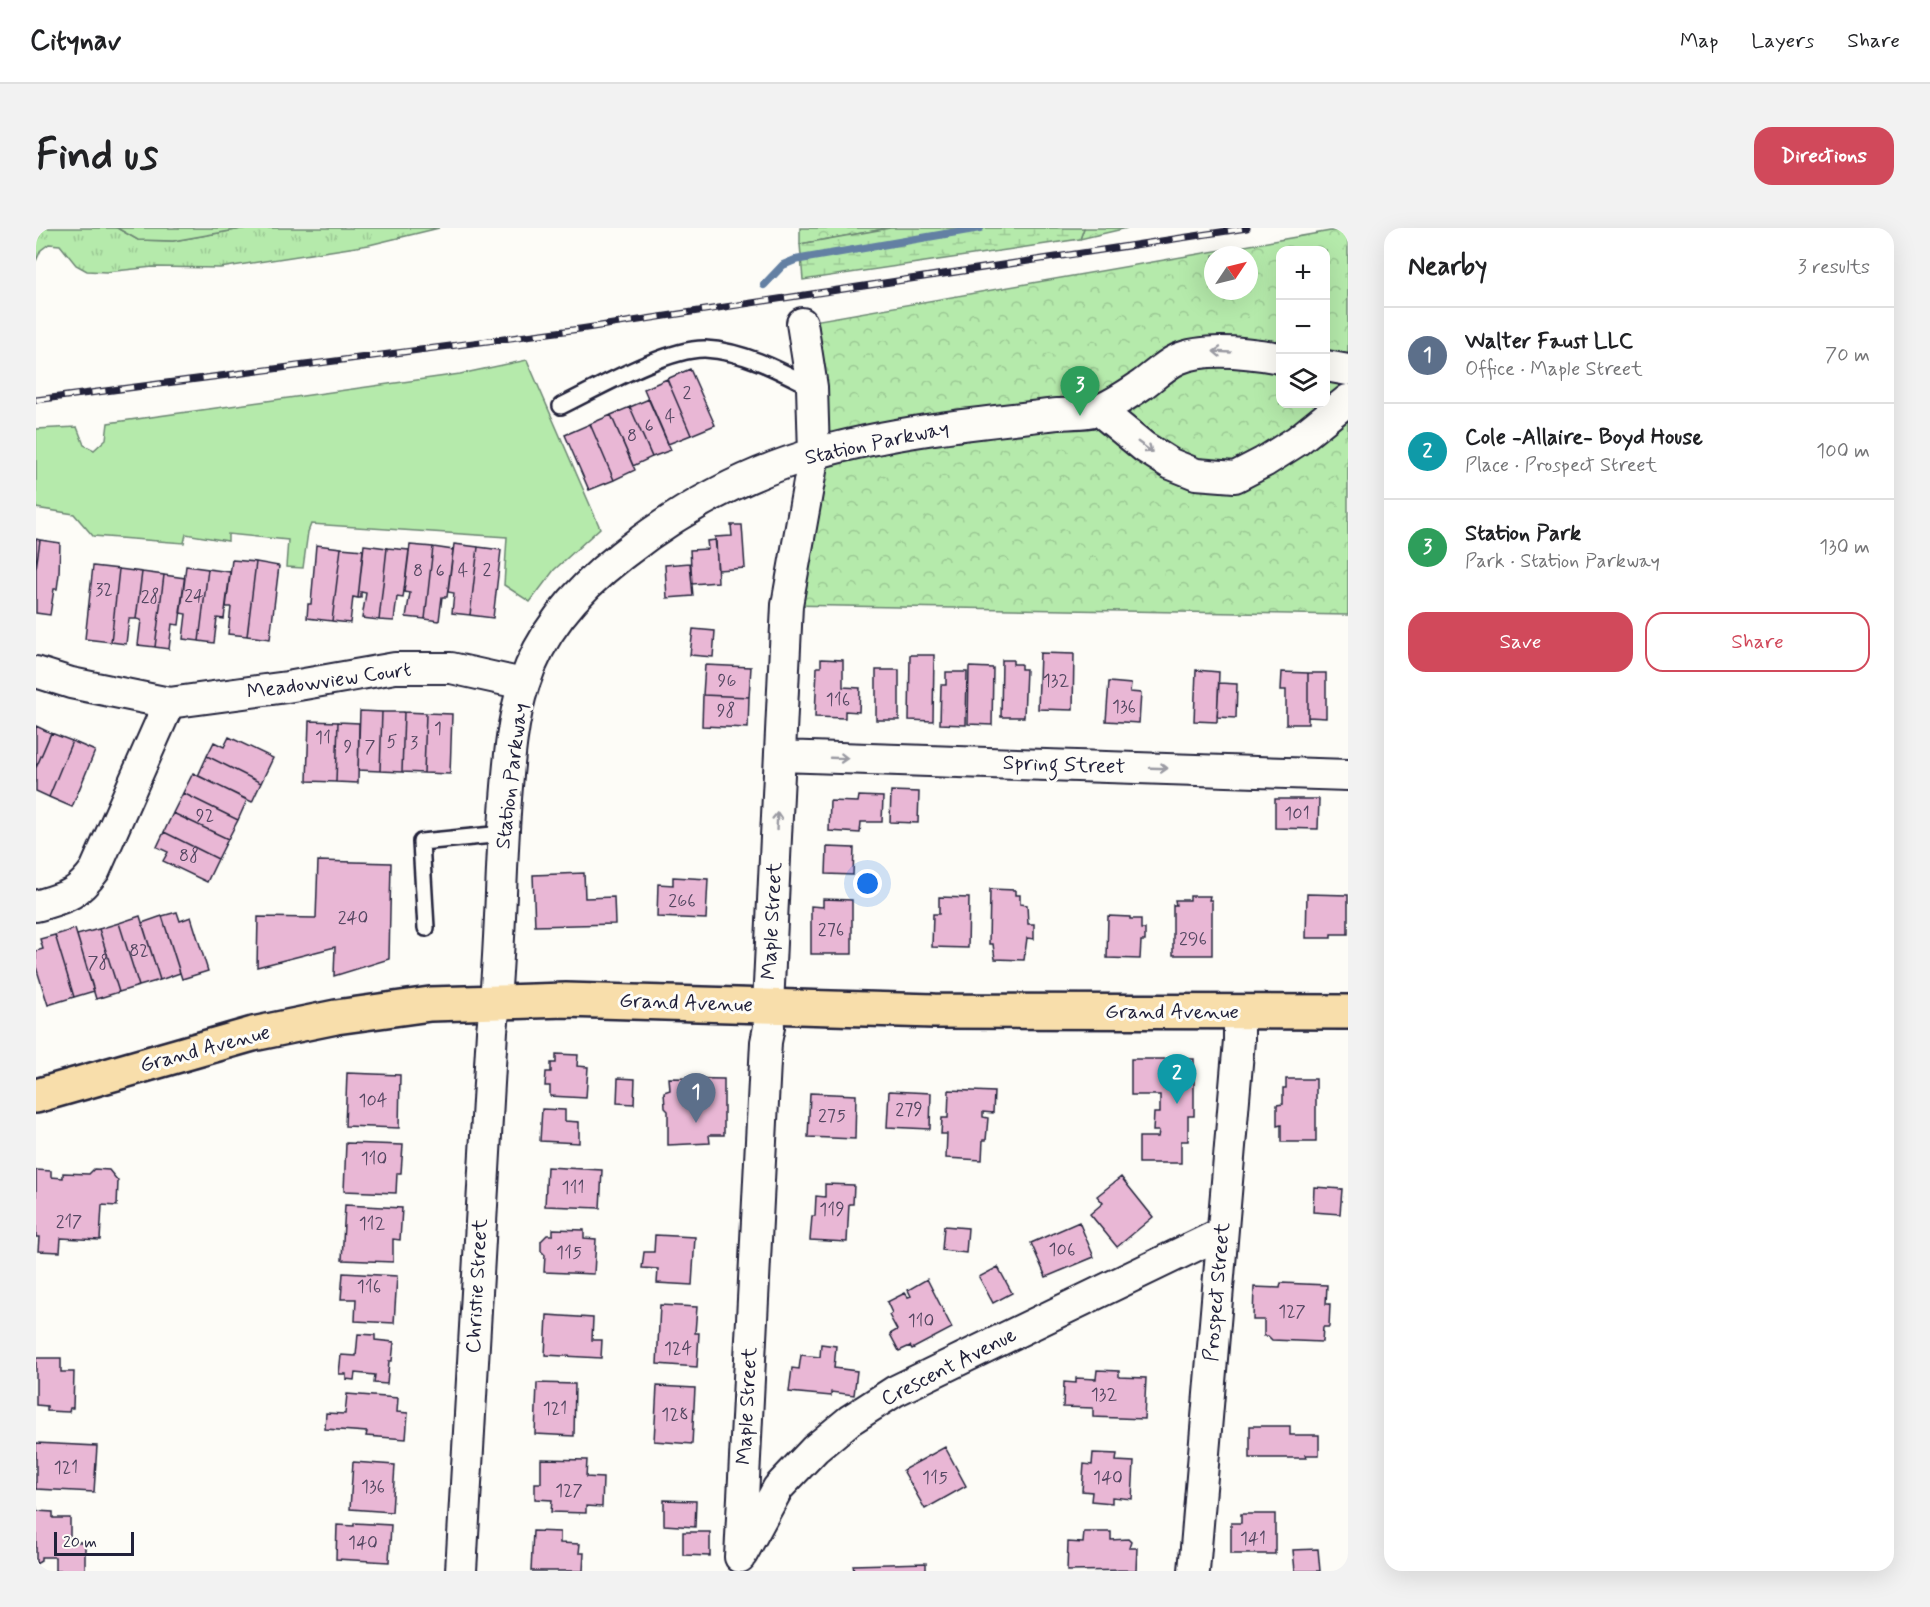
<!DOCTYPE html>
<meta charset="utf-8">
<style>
:root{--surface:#fff;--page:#f2f2f2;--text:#202124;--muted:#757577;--line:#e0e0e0;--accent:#d1495b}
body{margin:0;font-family:Mynerve,sans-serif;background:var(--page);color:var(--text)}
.controls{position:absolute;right:18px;top:18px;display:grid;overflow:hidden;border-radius:12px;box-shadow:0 6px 24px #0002}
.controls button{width:54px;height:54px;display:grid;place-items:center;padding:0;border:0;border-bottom:2px solid var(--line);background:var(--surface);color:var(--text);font:30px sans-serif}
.compass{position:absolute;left:1168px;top:18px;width:54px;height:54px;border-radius:50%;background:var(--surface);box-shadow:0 6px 24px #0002;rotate:55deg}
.scale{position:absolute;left:18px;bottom:15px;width:80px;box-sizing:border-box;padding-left:6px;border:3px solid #22223b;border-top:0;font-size:16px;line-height:21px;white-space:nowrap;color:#22223b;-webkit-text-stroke:4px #fdfcf7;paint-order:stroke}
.you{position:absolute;left:832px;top:656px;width:21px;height:21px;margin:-15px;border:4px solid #fff;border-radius:50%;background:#1a73e8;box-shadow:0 0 0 9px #1a73e833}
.badge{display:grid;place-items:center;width:39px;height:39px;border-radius:50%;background:var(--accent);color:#fff;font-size:20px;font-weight:700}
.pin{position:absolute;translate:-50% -50px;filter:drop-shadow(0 2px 3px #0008)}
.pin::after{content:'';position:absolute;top:32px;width:21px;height:18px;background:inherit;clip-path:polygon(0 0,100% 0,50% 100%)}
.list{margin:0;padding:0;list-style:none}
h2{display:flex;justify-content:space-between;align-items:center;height:78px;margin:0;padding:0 24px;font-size:26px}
h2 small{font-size:20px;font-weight:400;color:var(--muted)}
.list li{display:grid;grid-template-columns:39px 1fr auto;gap:18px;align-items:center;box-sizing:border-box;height:96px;padding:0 24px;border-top:2px solid var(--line)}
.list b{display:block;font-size:22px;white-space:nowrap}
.list p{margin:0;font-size:20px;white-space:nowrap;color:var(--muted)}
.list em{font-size:20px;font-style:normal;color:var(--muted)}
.actions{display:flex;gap:12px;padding:18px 24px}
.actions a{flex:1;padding:14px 0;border:2px solid var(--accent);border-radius:18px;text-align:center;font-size:21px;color:var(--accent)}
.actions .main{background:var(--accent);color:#fff}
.icon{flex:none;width:33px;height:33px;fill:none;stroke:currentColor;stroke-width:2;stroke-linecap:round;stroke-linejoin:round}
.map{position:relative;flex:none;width:1312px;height:1343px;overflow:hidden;border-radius:18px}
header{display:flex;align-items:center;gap:36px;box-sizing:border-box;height:84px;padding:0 30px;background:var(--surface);border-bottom:2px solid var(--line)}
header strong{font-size:28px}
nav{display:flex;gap:33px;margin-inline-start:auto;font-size:21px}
.intro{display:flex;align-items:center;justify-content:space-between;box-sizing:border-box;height:144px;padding:0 36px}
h1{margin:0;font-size:42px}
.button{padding:15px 27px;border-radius:18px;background:var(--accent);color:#fff;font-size:21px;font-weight:700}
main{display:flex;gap:36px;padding:0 36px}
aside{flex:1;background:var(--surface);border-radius:18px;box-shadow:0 6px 24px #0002}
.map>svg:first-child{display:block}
.grass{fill:url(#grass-tufts);stroke:#6c8673;stroke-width:1.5}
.forest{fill:url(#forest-crowns);stroke:#6c8673;stroke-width:1.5;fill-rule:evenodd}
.wetland{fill:url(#wetland-marsh);stroke:#6c8673;stroke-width:1.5}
.garden{fill:#b5eaab;stroke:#6c8673;stroke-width:1.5}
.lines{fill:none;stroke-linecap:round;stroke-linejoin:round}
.stream{stroke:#6380a3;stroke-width:8}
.building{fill:#e9b7d5;stroke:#22223b;stroke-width:1.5}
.lane-casing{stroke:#22223b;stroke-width:20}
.street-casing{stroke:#22223b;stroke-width:34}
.primary-casing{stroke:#22223b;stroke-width:38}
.lane{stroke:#fdfcf7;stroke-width:15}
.street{stroke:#fdfcf7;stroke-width:30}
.primary{stroke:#f8deab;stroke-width:33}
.rail-casing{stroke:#22223b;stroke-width:7}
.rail{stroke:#fdfcf7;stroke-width:4.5;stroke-dasharray:14;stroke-linecap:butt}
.oneway{stroke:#9a9aa2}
.labels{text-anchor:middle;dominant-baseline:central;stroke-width:6;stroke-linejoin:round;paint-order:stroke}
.number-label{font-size:18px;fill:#544762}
.street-label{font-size:21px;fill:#22223b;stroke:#fdfcf7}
</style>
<header>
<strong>Citynav</strong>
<nav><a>Map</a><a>Layers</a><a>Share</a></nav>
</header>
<div class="intro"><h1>Find us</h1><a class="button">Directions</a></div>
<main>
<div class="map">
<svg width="1312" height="1343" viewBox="0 0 1312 1343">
<defs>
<pattern id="grass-tufts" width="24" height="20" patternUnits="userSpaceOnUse" patternTransform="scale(1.5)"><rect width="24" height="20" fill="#b5eaab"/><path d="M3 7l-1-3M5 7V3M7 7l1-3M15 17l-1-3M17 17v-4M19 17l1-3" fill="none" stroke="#9bc894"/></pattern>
<pattern id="forest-crowns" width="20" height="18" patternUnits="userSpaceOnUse" patternTransform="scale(1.5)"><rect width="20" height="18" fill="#b5eaab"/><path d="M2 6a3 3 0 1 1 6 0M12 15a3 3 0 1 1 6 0" fill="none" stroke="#9bc894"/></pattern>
<pattern id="wetland-marsh" width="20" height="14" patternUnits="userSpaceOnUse" patternTransform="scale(1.5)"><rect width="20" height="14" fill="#b5eaab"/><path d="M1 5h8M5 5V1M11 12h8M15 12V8" fill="none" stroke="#9bc894"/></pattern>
</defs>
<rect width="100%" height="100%" fill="#fdfcf7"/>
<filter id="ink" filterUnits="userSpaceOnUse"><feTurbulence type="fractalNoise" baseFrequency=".0167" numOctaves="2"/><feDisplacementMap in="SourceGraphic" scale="12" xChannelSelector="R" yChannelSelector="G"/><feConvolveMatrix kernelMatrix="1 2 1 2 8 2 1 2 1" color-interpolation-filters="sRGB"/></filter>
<g filter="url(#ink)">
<path class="grass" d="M0,0h81l21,12 35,1 74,-13h192l-70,17 -149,23 -67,-1 -47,5 -19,-1 -11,-6 -16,-20 -11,-1 -8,6 -5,11z"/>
<path class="forest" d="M764,0h90l-90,16z
M1048,0h43l-47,11z
M1312,0v387l-561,-10 27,-151 -12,-131zM1244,22h46v154h-46zM1177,27h36v36h-36z"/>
<path class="wetland" d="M854,0h194l-4,11 -277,41 -3,-36z"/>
<path class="garden" d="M81,0h130l-74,13 -35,-1z
M491,132l73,168 -46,42 -24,32 -26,-17 3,-48 -196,-13 -3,8 -5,36 -17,-1 2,-27 -60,-6v7l-42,-7 -2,9 -91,-7 -19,-22 -38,-6v-79l41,-2 7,18 10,5 12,-11 2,-16 352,-49z"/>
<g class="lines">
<path class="stream" d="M728,57l19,-20 12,-5 185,-32"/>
</g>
<path class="building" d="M654,141l25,56 -24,10 -24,-56z
M631,151l24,56 -23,9 -24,-55z
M613,171l22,51 -19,7 -22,-50z
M594,179l22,50 -19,9 -22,-51z
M575,187l24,55 -21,10 -24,-56z
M554,196l24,56 -25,10 -24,-55z
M695,297h11l3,43 -27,2 -3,-33 17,-1z
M0,311l4,1 -4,29z
M4,312l20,3 -1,31 -2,15h-3l-4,26 -14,-2v-44z
M680,312l2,42 -26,2 -2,-34 18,-1 -1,-8z
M418,316l24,3 -8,68 -18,-2 2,-20 -6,-1z
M280,317l25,3 -9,73 -25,-3 1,-14h3z
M328,317l23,3 -8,72 -17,-2 4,-25 -5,-1v6h-3z
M374,317l23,2 -8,72 -19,-2 4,-24 -6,-1z
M397,319l20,3 -6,47h-5l-3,24 -14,-2z
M442,319l23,3 -8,68 -23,-3z
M305,320l22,2 -5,48 -5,-1 -3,26 -18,-2z
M351,320l22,2 -6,48 -6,-1 -3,24 -15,-1z
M196,332l24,2 -9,74 -19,-2 3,-27h-5z
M220,334l23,4 -9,73 -23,-3z
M654,335l3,33 -26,2 -2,-33z
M57,338l26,3 -8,73 -26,-3z
M150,338l22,3 -9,72 -16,-2 3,-25 -6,-1z
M83,341l23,3 -6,47h-7l-3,25 -15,-2z
M172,341l22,3 -6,47 -7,-1 -3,25 -15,-2z
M106,344l22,3 -9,72 -17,-2 3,-25 -5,-1z
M128,347l21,3 -6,47 -7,-1 -3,25 -14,-2z
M657,401l22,2 -2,26 -23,-2z
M1004,425l34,1 -1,56 -35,-1z
M874,427h24l-1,66 -24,-1z
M785,431l22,1v27l17,1 -1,24 -14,-1v7l-30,-1 2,-50h4z
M966,432h11v4h8v5h5l-2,48h-23z
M669,437l46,2 -2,30 -46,-2z
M933,439l24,1 -1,57 -24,-1z
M840,442h23v50h-23z
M1160,442l23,2 -2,50 -23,-1z
M910,444h21l-1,53 -26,-1 1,-39h5z
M1246,444l26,1v51h-22v-34h-5z
M1272,445h18v45l-18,-1z
M1073,454l22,2 -1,8 11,1 -2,30 -33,-2z
M1183,455l18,1 -1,34 -19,-1z
M667,467l46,2 -1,31 -46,-2z
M324,483l22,1 -2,59 -22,-1z
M346,484h22l-2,60 -22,-1z
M368,484l22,1 -2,60 -22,-1z
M390,485l26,1 -2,60 -26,-1z
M273,493l29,1 -2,60 -29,-1z
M302,494l21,1 -1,60 -22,-1z
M0,498l15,7 -15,35z
M15,505l21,8 -23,56 -13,-6v-23z
M193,509l44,21 -12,25 -54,-27 7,-14 10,5z
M36,513l23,10 -23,56 -23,-10z
M171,528l54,27 -9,19 -54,-26z
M157,545l54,27 -9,20 -55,-27z
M855,563l28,1 -1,31 -28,-1z
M147,565l55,27 -10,19 -55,-26z
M823,568l24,1 -1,25h-21l-1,11 -31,-2 1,-30 28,1z
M1239,571h44l-1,30 -43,-1z
M137,585l55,26 -10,20 -54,-27z
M128,604l54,27 -11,23 -44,-21 5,-9 -11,-5z
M791,619l27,1 -1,27 -27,-1z
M282,633l73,2 -2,96 -55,17 1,-29 -78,20 1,-50 58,1z
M548,645l1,25 29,-1 1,27 -80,2 -2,-51z
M637,649l35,2 -2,40 -49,-2 1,-33 15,1z
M954,661l25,1v5h5v9l7,1 1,19h6v15l-7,-1 -3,22 -29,-1 -2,-15h-4z
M1271,666l41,1v39h-17v4h-25z
M1154,668h20l-1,4h3v55h-39v-50h3l-1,-5h15z
M903,669l30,1 -1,50 -36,-1 1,-33h6z
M787,671l29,1v54h-41v-48l12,1z
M141,684l3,9 11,-4 17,54 -26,8 -20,-63z
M104,688l20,64 -21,6 -20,-63z
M126,688l18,57 -20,7 -18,-57z
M1072,688l22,1v2h11v10h4v12h-4l-1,18 -33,-1z
M83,695l20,63 -20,6 -20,-63z
M39,701l19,62 -20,6 -19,-62z
M63,701l20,63 -23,7 -19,-64z
M19,707l19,62 -26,8 -12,-38v-16l7,-2 -3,-10z
M520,826l22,1 -1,11 11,1 -2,31 -36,-2v-10h-5l1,-14h5v-9h5z
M1095,831h63v57h-6v25h-7v22h-42v-26h19l1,-6h-6l1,-18h6v-18h-29z
M311,845l53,2 -1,53 -54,-2z
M582,850l17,1 -1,25 -17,-1z
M633,850l55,1v56h-15l1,8 -42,2v-34l-3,-3 -1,-16 6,-2z
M1250,851h30v63h-35v-17l-4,1v-21l6,-1v-16h3z
M913,862l45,2 -1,21 -10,-1v5l5,1 -2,22h-3l-1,20 -36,-2 1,-24h-6l1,-16h6z
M853,863l42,2 -1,36 -43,-2z
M774,865l46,2 -1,44 -47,-2z
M506,881l23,1v11l14,1v21l-39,-2z
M310,915l57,2 -2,28h-4l-1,20 -52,-2z
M511,939l55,3 -2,38 -55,-2z
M58,941l15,1 9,11 -1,25 -15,-1 -2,35 -39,-2 -1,14 -22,-1 1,-14h-3v-67l15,1v6l12,1v-5l26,1z
M1085,949l32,40 -36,30 -27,-33 13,-11 -6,-7z
M789,956l29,1 -1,19h-4l-2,38 -37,-2 2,-24h3l1,-20 9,1z
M1278,959l28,2 -2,25 -27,-2z
M309,977l57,3 -2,32 -7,-1v23l-51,-2z
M1043,994l15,35 -48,20 -15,-34z
M908,998l24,2 -2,25 -24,-3z
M517,1001l31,1v8l12,1 -2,35 -50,-2 1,-17 -4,-4v-10l6,-6h6z
M619,1007l40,2 -3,48 -35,-2 1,-14 -16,-1 2,-16h10z
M962,1039l14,26 -19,10 -14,-26z
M307,1045l54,3 -3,47 -39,-2 1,-22h-15z
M891,1051l25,49 -40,21 -2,-3 -11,5 -9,-17 7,-4 -8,-15 3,-2 -5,-11 18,-9 3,4 3,-1 -3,-6z
M1245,1055l46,2 -1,19h4l-1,23h-6l-1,15 -50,-2 -4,-4h-4v-16h-11l1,-33 26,1z
M624,1077l37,2 -2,26h4l-2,34 -40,-3z
M511,1087l46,3 -1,22h10l-1,18 -56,-3z
M322,1106l17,1v5l19,2 -2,19h-3l-2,23 -13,-1 1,-8 -20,-2 -1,7 -8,-1v-5h-7l2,-19 15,1z
M785,1116l15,2 -2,22 23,3 -3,24 -23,-3v4l-42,-4 3,-24 7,1 2,-14 19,2z
M0,1130h25v14h13l-1,36h-3l-1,4 -22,-1v-5l-11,-1z
M1061,1142l22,1v6l27,1 -2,41 -51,-2v-9l-30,-1 1,-25 12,1v-5l20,1z
M501,1155l38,1 -1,52 -39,-2z
M621,1158l38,2 -3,56 -38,-3z
M311,1166l51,4 -1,14 11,1 -2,26 -40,-3 1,-4 -42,-3 1,-16 19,1z
M1214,1198h40v9h29v20h-13l1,3h-57z
M0,1215l61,3 -3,46 -58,-3z
M909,1219l21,39 -41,23 -22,-39z
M1057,1225l24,1 -1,7 18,1 -2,37 -20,-2v6l-21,-2 1,-9 -10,-1 2,-27 8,1z
M505,1231l46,1 -1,17 17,1 -1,29 -16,-1v7l-35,-1 1,-12 -17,-1v-16h6z
M317,1234l42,3 -3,47 -42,-3z
M628,1272l32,1 -1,26 -31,-2z
M0,1276l1,7 16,1v6h17v24h15v29h-30v-14h-14v4l-5,3z
M1205,1286h34v40h-44v-31h10z
M318,1295l37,2 -2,37 -53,-3 1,-34 17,1z
M497,1303l27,1v11l20,1 -1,9h5l-1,18h-52z
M647,1304h27v24l-27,-1z
M1048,1304h27v8l17,-1 3,3 -2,6h8l-1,22 -69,1 1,-29 15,1z
M1282,1321l2,22h-25l-2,-21z
M890,1335v8h-72l-1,-6z"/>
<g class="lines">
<g class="lane-casing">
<path id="lane" d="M525,178c35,-17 106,-58 144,-57 38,2 74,21 107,38
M390,700l-5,-86 82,-8"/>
</g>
<g class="street-casing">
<path id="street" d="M1290,138l22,4
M1063,182l45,37 27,17 25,10 39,3 29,-15 33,-21 51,-41
M0,444l35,11 98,20 118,-16 108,-19h56l72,16
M744,528l568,19
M0,678c30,-9 40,-10 59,-36l74,-167
M706,1326l36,-66 37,-39 35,-29 45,-29 327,-158
M704,1329l26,-515 3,-15 -1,-21 19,-401 27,-151 -2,-67 -10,-64
M425,1343l31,-540c9,-77 8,-155 14,-232 3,-38 6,-79 18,-115 17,-54 54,-95 98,-129 57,-45 124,-82 195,-102 78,-22 160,-30 241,-39 13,-1 31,0 43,-5 14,-6 29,-16 42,-25 11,-8 22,-19 35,-25 27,-12 74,-6 102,-1
M1158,1343l45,-531v-28"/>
</g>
<g class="primary-casing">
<path id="primary" d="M0,868l217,-62 83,-17 94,-13 136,-4 368,11 414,1"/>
</g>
<use href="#lane" class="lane"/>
<use href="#street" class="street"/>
<use href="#primary" class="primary"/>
<g class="rail-casing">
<path id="rail" d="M0,172l544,-71 667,-101"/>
</g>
<use href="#rail" class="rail"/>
</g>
<defs><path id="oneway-shaft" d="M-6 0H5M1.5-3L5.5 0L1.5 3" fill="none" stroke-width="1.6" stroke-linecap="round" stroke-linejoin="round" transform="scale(1.5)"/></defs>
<g class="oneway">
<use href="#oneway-shaft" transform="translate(1186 124) rotate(-177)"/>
<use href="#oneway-shaft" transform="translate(1109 219) rotate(36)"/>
<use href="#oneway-shaft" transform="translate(803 530) rotate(2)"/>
<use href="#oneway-shaft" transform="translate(1123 540) rotate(2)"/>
<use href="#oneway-shaft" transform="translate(741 593) rotate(-87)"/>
</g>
</g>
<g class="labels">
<g class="number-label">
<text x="651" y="165">2</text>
<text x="634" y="189">4</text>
<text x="613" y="198">6</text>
<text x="596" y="208">8</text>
<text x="451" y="342">2</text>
<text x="382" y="343">8</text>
<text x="404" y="343">6</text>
<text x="427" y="343">4</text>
<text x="68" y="362">32</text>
<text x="158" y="368">24</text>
<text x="114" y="369">28</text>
<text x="691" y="453">96</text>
<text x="1020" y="453">132</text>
<text x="802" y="472">116</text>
<text x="1088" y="479">136</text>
<text x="690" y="483">98</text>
<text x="402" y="501">1</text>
<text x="287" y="510">11</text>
<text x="356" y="514">5</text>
<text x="378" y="515">3</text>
<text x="312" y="519">9</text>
<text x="334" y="519">7</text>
<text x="1261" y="586">101</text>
<text x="169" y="588">92</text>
<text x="153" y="628">88</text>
<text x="646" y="673">266</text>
<text x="317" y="690">240</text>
<text x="795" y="702">276</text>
<text x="1157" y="711">296</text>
<text x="103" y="723">82</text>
<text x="62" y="735">78</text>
<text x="337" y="873">104</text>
<text x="873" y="882">279</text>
<text x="796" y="888">275</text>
<text x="338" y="931">110</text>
<text x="537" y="960">111</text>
<text x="796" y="982">119</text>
<text x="33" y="994">217</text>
<text x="336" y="996">112</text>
<text x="1026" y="1022">106</text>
<text x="533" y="1025">115</text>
<text x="333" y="1059">116</text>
<text x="1256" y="1084">127</text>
<text x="885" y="1093">110</text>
<text x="642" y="1121">124</text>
<text x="1068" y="1167">132</text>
<text x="519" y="1181">121</text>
<text x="639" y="1187">128</text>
<text x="30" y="1240">121</text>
<text x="899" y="1250">115</text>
<text x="1072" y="1250">140</text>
<text x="337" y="1259">136</text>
<text x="533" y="1263">127</text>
<text x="1217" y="1311">141</text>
<text x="327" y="1315">140</text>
</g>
<g class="street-label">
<text transform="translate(841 215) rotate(-12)">Station Parkway</text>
<text transform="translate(293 453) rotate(-8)">Meadowview Court</text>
<text transform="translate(1028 537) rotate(2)">Spring Street</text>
<text transform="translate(476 548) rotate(-83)">Station Parkway</text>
<text transform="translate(736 693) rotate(-87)">Maple Street</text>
<text transform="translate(650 775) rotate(2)">Grand Avenue</text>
<text x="1136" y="784">Grand Avenue</text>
<text transform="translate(169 821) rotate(-15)">Grand Avenue</text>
<text transform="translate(441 1058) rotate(-87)">Christie Street</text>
<text transform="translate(1181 1064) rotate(-85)">Prospect Street</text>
<text transform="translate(913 1139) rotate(-27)">Crescent Avenue</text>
<text transform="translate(711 1178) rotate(-87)">Maple Street</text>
</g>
</g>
</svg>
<div class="controls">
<button>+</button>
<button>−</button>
<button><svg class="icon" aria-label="layers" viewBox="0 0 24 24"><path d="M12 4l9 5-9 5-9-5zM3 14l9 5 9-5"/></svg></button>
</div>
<svg class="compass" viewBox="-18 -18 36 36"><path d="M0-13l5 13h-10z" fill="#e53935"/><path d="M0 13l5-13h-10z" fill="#757577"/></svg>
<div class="scale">20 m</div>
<div class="you"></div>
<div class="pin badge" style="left:660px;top:895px;background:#5c6f8a">1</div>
<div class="pin badge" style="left:1141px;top:876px;background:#0f9aa8">2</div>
<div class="pin badge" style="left:1044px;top:188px;background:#2e9e5b">3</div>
</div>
<aside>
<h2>Nearby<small>3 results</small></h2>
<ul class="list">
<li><span class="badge" style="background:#5c6f8a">1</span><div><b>Walter Faust LLC</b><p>Office · Maple Street</p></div><em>70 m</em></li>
<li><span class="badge" style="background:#0f9aa8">2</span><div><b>Cole -Allaire- Boyd House</b><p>Place · Prospect Street</p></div><em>100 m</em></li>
<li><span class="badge" style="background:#2e9e5b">3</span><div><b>Station Park</b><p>Park · Station Parkway</p></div><em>130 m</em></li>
</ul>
<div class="actions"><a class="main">Save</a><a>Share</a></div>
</aside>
</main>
